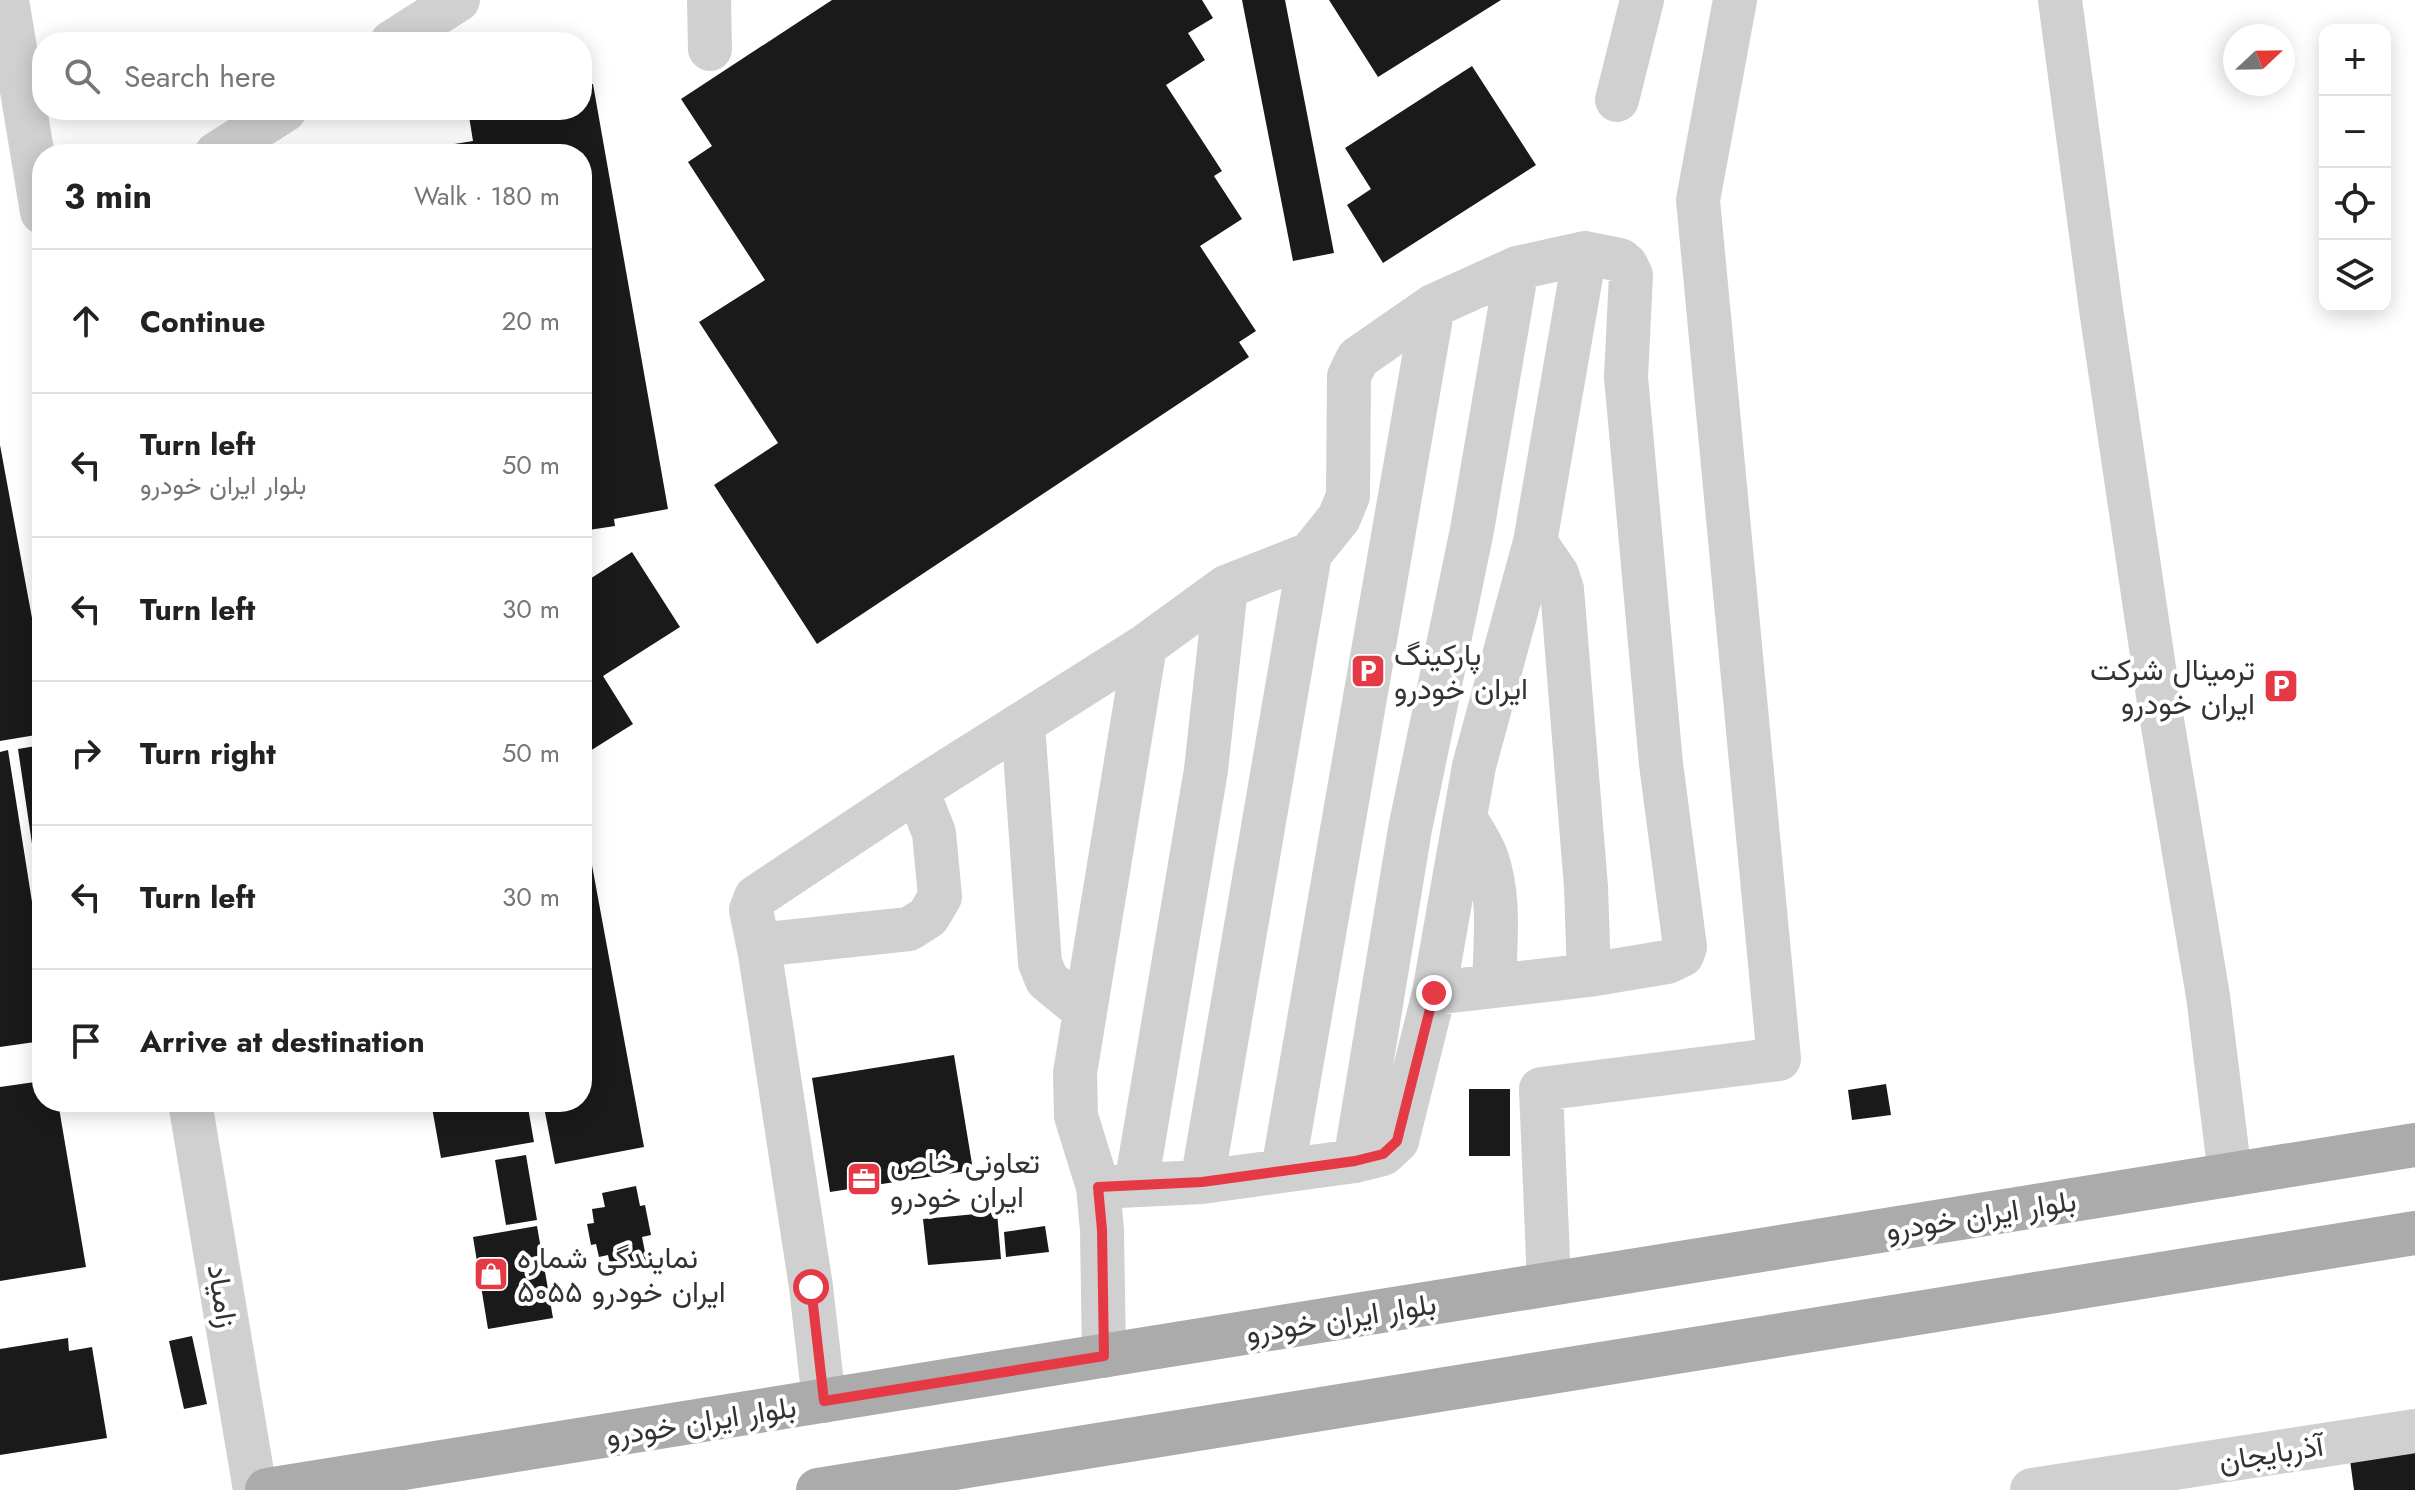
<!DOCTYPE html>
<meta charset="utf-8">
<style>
:root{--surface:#fff;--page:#f2f2f2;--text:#222;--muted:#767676;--line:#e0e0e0}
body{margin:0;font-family:Jost,Vazirmatn,sans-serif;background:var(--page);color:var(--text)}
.controls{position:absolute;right:24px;top:24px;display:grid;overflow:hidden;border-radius:16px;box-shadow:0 4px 20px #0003}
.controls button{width:72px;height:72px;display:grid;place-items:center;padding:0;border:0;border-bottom:2px solid var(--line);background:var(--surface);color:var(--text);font:40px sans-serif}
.compass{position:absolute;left:2223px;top:24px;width:72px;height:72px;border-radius:50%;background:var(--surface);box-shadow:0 4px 20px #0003;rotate:68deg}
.stop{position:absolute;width:24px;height:24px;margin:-18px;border:6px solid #e63946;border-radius:50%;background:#fff}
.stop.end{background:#e63946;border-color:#fff;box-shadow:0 2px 8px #0008}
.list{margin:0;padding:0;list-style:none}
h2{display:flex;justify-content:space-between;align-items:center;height:104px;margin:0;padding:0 32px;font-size:34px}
h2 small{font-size:26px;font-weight:400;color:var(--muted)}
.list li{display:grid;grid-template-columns:52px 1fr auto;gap:24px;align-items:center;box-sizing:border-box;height:144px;padding:0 32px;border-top:2px solid var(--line)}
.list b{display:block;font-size:30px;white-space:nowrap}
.list p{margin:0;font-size:26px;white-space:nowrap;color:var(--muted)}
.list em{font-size:26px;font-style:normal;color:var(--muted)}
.icon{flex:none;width:44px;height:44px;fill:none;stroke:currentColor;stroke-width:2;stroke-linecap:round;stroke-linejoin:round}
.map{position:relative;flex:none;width:2415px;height:1490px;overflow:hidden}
.search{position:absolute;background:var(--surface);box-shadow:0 4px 20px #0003;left:32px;top:32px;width:560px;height:88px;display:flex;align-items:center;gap:20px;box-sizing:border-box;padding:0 28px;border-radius:32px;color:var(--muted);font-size:30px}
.panel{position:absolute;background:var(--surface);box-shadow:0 4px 20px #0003;left:32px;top:144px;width:560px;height:968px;border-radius:32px}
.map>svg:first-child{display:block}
.building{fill:#1a1a1a}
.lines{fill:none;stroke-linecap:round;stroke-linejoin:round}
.minor{stroke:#d0d0d0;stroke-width:44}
.major{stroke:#ababab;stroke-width:44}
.route{stroke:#e63946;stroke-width:10}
.labels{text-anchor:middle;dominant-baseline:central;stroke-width:8;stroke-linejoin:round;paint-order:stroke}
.poi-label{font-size:30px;fill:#333;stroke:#fff;text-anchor:start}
.street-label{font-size:30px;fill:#333;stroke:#fff}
</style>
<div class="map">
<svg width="2415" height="1490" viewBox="0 0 2415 1490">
<rect width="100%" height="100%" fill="#fff"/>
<path class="building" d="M832,0h370l11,18 -25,15 17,27 -39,25 56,86 -8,5 28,43 -42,27 56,85 -17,11 10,15 -432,287 -103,-159 64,-42 -79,-121 66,-42 -77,-118 24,-16 -31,-47z
M1242,0h43l49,253 -41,8z
M1329,0h172l-123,77z
M1472,66l64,99 -153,98 -36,-58 24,-16 -26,-41z
M593,84l75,425 -54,10 1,7 -33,5v-377l-177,-2 68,-11 -5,-31h114v-25z
M0,445l42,227v62l-42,7z
M632,552l48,75 -77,49 30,48 -51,32v-172z
M42,745v153h-2l-22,-149z
M8,750l34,215v76l-42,6v-295z
M591,860l53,287 -89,17 -12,-62h39v-241z
M954,1055l19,115 -143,22 -18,-114z
M42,1081v21h16l28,165 -86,14v-194z
M1886,1084l5,31 -39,5 -4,-30z
M1469,1089h41v67h-41z
M431,1102h96l7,40 -93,16z
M526,1155l11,65 -31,5 -11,-65z
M636,1186l4,20 5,-1 6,30 -9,2 5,25 -36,7 -3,-14 -9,2 -3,-13 -5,1 -4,-21 7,-1 -2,-14 13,-2 -3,-14z
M997,1212l4,47 -73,6 -5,-46z
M537,1226l16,92 -65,11 -15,-92z
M1045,1226l4,26 -43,5 -2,-25z
M192,1336l15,68 -23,5 -15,-68z
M68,1338l1,13 23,-4 15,91 -107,17v-106z
M2415,1450v40h-61l-4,-30z"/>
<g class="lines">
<path class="minor" d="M7,0l35,212
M709,0l1,49
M2060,0l41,309 58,393 49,294 22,179
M392,42l66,-42
M1617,100l25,-100
M216,154l69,-44
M1535,542l22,32 5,15 24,298 3,88
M1023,724l17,239 7,17 38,31
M1465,818c7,12 16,25 21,38 15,41 9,87 8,130
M760,954l-9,-44 5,-13 161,-107 228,-144 81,-59 84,-33 29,-36 9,-22 1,-120 9,-18 75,-52 84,-38 68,-15 35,7 6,5 5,10 -5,102 35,387 24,183 -3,8 -15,7 -78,13 -155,18
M190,1102l65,388
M1355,1161l55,-332 62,-299 45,-262
M1283,1170l150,-864
M1202,1182l108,-628
M1136,1185l70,-415 20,-183
M1098,1187l104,-5 153,-21 28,-7 14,-13 37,-148 40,-227 61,-224 50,-289
M1549,1284l-8,-195 238,-30 -81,-859 37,-200
M1104,1356l-2,-126 -4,-43 -22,-71 -1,-43 70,-427
M824,1401l-13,-114 -51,-333 17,-11 132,-14 19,-12 12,-20 -6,-64 -17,-43
M2032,1490l383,-59"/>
<path class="major" d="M267,1490l2148,-345
M818,1490l1597,-257"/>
</g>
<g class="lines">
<path class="route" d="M811,1287l13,114 280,-45 -2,-126 -4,-43 104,-5 153,-21 28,-7 14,-13 37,-148"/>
</g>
<defs>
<g id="parking-square" transform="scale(1.8)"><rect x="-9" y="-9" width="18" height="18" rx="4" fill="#e63946" stroke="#fff"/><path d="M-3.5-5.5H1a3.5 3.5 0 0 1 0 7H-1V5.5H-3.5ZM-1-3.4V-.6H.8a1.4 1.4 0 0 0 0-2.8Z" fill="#fff"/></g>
<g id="office-square" transform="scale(1.8)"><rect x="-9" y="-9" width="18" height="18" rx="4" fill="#e63946" stroke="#fff"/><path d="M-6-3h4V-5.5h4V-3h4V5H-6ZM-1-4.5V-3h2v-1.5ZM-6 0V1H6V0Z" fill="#fff"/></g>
<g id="shop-square" transform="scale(1.8)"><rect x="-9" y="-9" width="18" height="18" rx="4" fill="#e63946" stroke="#fff"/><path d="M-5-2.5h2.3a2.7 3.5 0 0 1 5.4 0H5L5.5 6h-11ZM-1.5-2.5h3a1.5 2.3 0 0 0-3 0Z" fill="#fff"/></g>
</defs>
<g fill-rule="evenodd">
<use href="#parking-square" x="1368" y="671"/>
<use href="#parking-square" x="2281" y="686"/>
<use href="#office-square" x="864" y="1179"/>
<use href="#shop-square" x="491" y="1274"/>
</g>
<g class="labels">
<g class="poi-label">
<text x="1394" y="654">پارکینگ<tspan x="1394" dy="34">ایران خودرو</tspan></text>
<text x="2255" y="669" text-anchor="end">ترمینال شرکت<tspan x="2255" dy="34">ایران خودرو</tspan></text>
<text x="890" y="1162">تعاونی خاص<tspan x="890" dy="34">ایران خودرو</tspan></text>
<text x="517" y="1257">نمایندگی شماره<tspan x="517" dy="34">۵۰۵۵ ایران خودرو</tspan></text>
</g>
<g class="street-label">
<text transform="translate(1981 1215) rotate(-9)">بلوار ایران خودرو</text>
<text transform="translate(223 1296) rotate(81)">زامیاد</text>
<text transform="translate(1341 1318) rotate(-9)">بلوار ایران خودرو</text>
<text transform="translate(701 1421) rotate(-9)">بلوار ایران خودرو</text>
<text transform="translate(2271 1453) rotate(-9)">آذربایجان</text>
</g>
</g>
</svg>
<div class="controls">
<button>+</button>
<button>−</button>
<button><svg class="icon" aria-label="locate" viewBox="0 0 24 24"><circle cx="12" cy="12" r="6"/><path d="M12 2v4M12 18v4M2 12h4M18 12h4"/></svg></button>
<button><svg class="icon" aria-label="layers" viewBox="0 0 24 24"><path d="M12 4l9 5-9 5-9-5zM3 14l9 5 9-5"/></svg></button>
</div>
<svg class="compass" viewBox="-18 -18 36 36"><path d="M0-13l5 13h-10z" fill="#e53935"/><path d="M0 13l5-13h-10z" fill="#767676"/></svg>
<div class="stop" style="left:811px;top:1287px"></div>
<div class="stop end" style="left:1434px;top:993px"></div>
<div class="search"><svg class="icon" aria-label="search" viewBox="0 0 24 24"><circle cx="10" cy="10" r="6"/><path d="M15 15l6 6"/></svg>Search here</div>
<section class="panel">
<h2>3 min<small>Walk · 180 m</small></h2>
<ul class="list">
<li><svg class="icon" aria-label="ahead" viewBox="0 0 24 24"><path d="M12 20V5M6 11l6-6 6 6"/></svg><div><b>Continue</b></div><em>20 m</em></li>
<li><svg class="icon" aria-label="left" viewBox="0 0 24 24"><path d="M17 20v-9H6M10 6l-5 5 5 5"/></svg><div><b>Turn left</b><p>بلوار ایران خودرو</p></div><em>50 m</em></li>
<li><svg class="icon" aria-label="left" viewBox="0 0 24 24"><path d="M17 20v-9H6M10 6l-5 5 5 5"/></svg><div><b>Turn left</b></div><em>30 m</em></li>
<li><svg class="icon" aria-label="right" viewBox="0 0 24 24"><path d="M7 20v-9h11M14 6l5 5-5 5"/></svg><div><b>Turn right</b></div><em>50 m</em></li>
<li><svg class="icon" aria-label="left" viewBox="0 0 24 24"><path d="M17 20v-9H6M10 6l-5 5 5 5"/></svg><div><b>Turn left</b></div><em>30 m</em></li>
<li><svg class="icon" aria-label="arrive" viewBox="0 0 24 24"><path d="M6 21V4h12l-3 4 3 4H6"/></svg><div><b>Arrive at destination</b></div></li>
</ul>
</section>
</div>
